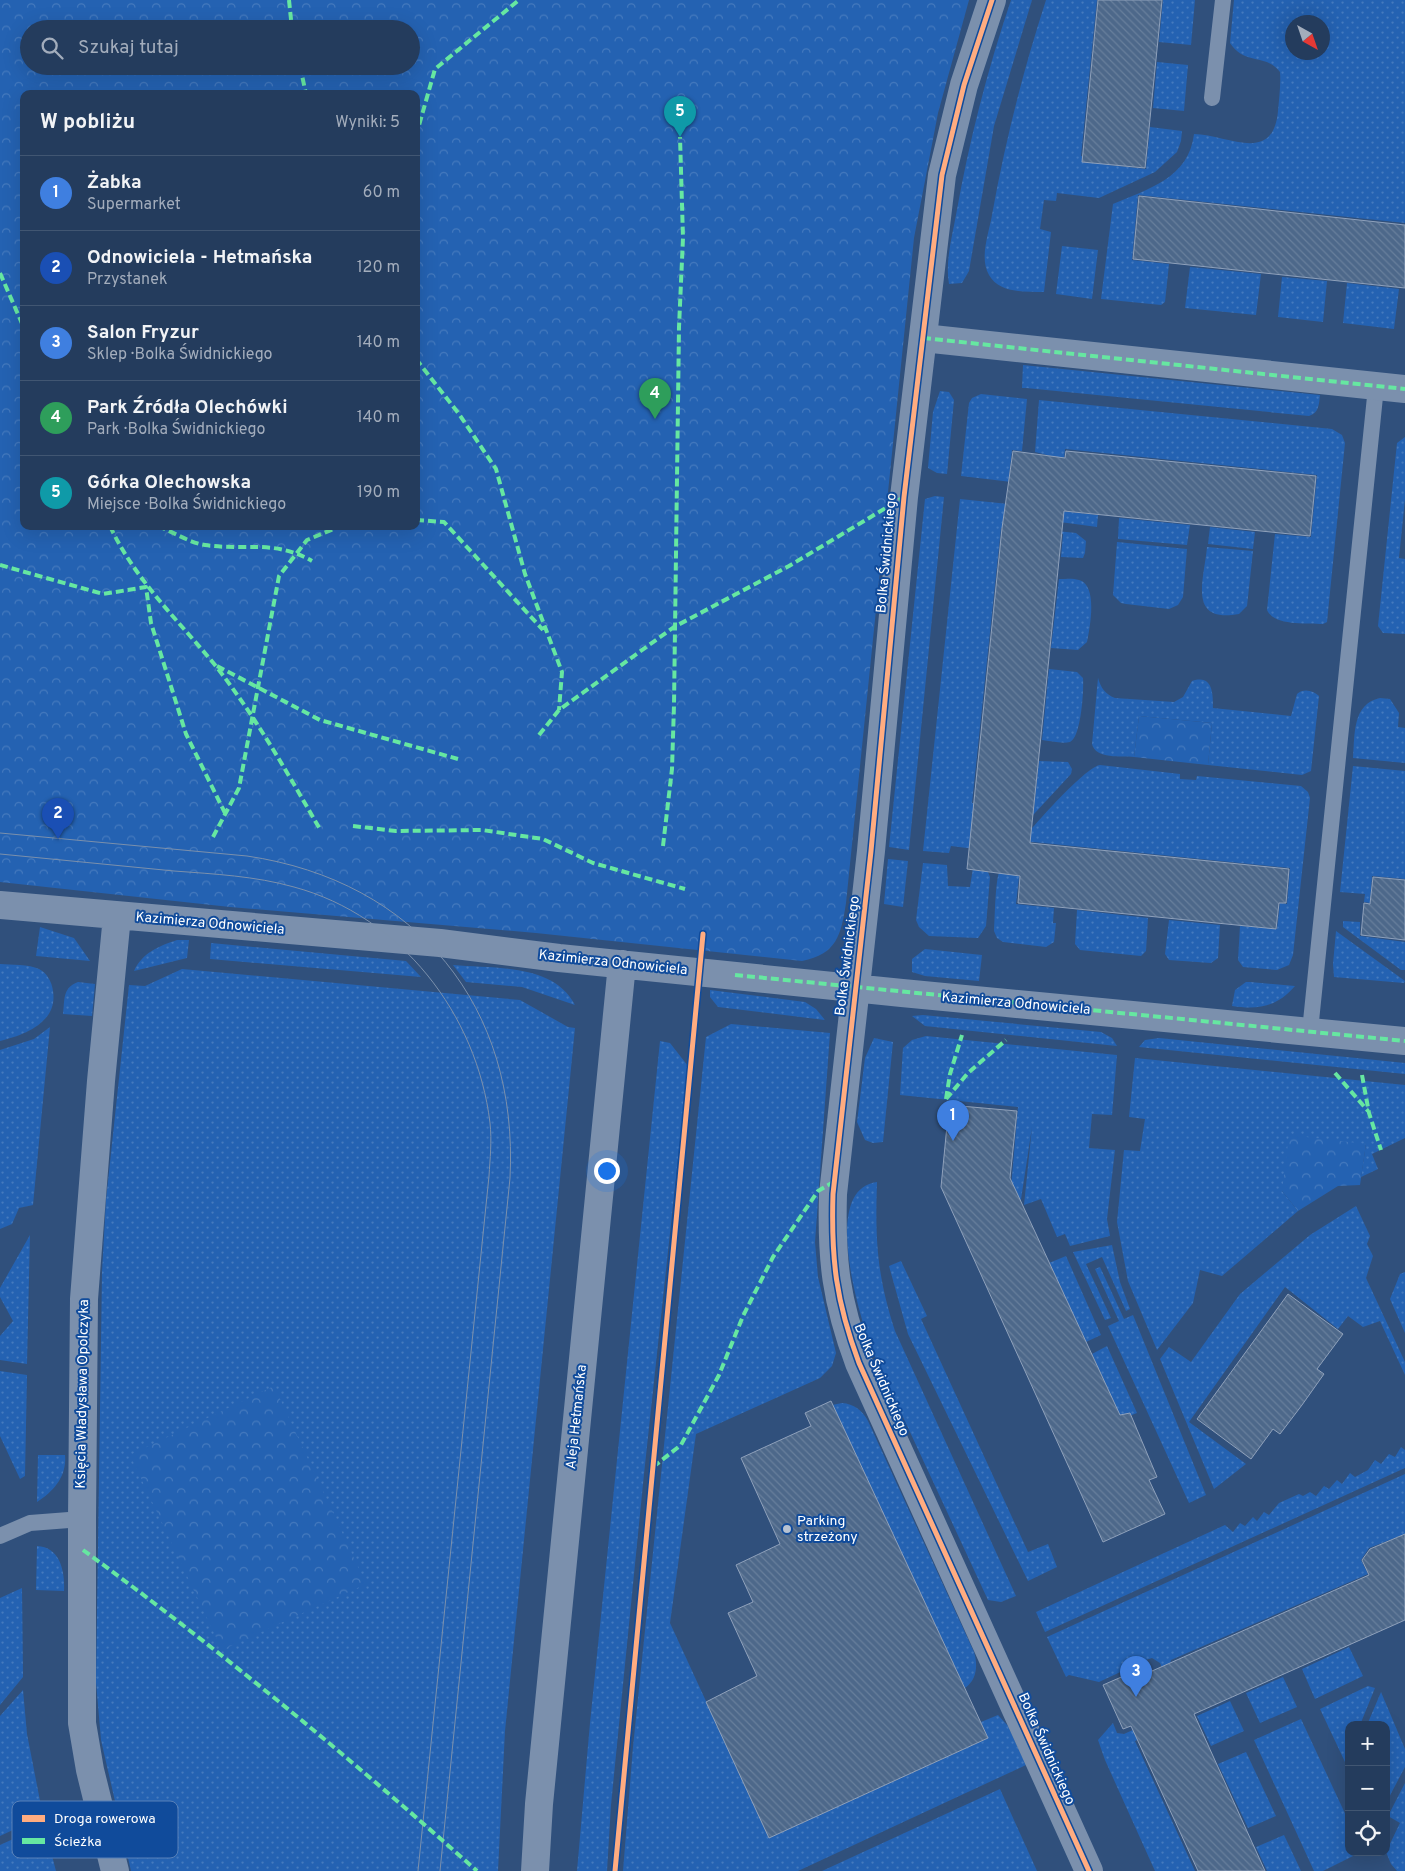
<!DOCTYPE html>
<html lang="pl">
<meta charset="utf-8">
<style>
:root{--surface:#243c5d;--page:#304766;--text:#f1f3f6;--muted:#a3adbc;--line:#415672;--accent:#d6ab8b}
body{margin:0;font-family:Overpass,sans-serif;background:var(--page);color:var(--text)}
.controls{position:absolute;right:15px;bottom:15px;display:grid;overflow:hidden;border-radius:10px;box-shadow:0 5px 20px #0002}
.controls button{width:45px;height:45px;display:grid;place-items:center;padding:0;border:0;border-bottom:1px solid var(--line);background:var(--surface);color:var(--text);font:25px sans-serif}
.compass{position:absolute;left:1285px;top:15px;width:45px;height:45px;border-radius:50%;background:var(--surface);box-shadow:0 5px 20px #0002;rotate:140deg}
.you{position:absolute;left:606px;top:1170px;width:18px;height:18px;margin:-12px;border:4px solid #fff;border-radius:50%;background:#1a73e8;box-shadow:0 0 0 8px #1a73e833}
.badge{display:grid;place-items:center;width:32px;height:32px;border-radius:50%;background:var(--accent);color:#fff;font-size:16px;font-weight:700}
.pin{position:absolute;translate:-50% -41px;filter:drop-shadow(0 1px 2px #0008)}
.pin::after{content:'';position:absolute;top:26px;width:18px;height:15px;background:inherit;clip-path:polygon(0 0,100% 0,50% 100%)}
.list{margin:0;padding:0;list-style:none}
h2{display:flex;justify-content:space-between;align-items:center;height:65px;margin:0;padding:0 20px;font-size:21px}
h2 small{font-size:16px;font-weight:400;color:var(--muted)}
.list li{display:grid;grid-template-columns:32px 1fr auto;gap:15px;align-items:center;box-sizing:border-box;height:75px;padding:0 20px;border-top:1px solid var(--line)}
.list b{display:block;font-size:19px;white-space:nowrap}
.list p{margin:0;font-size:16px;white-space:nowrap;color:var(--muted)}
.list em{font-size:16px;font-style:normal;color:var(--muted)}
.icon{flex:none;width:28px;height:28px;fill:none;stroke:currentColor;stroke-width:2;stroke-linecap:round;stroke-linejoin:round}
.map{position:relative;flex:none;width:1405px;height:1871px;overflow:hidden}
.search{position:absolute;background:var(--surface);box-shadow:0 5px 20px #0002;left:20px;top:20px;width:400px;height:55px;display:flex;align-items:center;gap:12px;box-sizing:border-box;padding:0 18px;border-radius:28px;color:var(--muted);font-size:19px}
.panel{position:absolute;background:var(--surface);box-shadow:0 5px 20px #0002;left:20px;top:90px;width:400px;height:440px;border-radius:10px}
.map>svg:first-child{display:block}
.grass{fill:url(#grass-dots);fill-rule:evenodd}
.park{fill:url(#park-crowns);fill-rule:evenodd}
.building{fill:url(#building-back-hatch);stroke:#8fa1bb}
.lines{fill:none;stroke-linecap:round;stroke-linejoin:round}
.service{stroke:#7b90ad;stroke-width:16}
.minor{stroke:#7b90ad;stroke-width:28}
.tram{stroke:#7b90ac;stroke-width:1}
.quiet{stroke:#66e7a1;stroke-width:4;stroke-dasharray:8 4;stroke-linecap:butt}
.cycleway-casing{stroke:#104b9b;stroke-width:8}
.cycleway{stroke:#ffac80;stroke-width:5}
.poi-dot{fill:#b7c2d1;stroke:#104b9b;stroke-width:2}
.labels{text-anchor:middle;dominant-baseline:central;stroke-width:4;stroke-linejoin:round;paint-order:stroke}
.street-label{font-size:14px;fill:#fff;stroke:#104b9b}
.poi-label{font-size:14px;fill:#fff;stroke:#104b9b;text-anchor:start}
.key{fill:#104b9b;stroke:#5881b9;stroke-width:1}
.key-label{font-size:14px;fill:#fff}
</style>
<div class="map">
<svg width="1405" height="1871" viewBox="0 0 1405 1871">
<defs>
<pattern id="grass-dots" width="8" height="8" patternUnits="userSpaceOnUse" patternTransform="scale(1.25)"><rect width="8" height="8" fill="#2462b2"/><path d="M2 2h.1M6 6h.1" fill="none" stroke="#457abe" stroke-width="1.8" stroke-linecap="round"/></pattern>
<pattern id="park-crowns" width="20" height="18" patternUnits="userSpaceOnUse" patternTransform="scale(1.25)"><rect width="20" height="18" fill="#2462b2"/><path d="M2 6a3 3 0 1 1 6 0M12 15a3 3 0 1 1 6 0" fill="none" stroke="#457abe"/></pattern>
<pattern id="building-back-hatch" width="6" height="6" patternUnits="userSpaceOnUse" patternTransform="scale(1.25)"><rect width="6" height="6" fill="#4d688a"/><path d="M-1 5l2 2M0 0l6 6M5-1l2 2" fill="none" stroke="#687f9c"/></pattern>
</defs>
<rect width="100%" height="100%" fill="#30507c"/>
<path class="grass" d="M1011,0h21l-38,126 -25,145 -7,12 -13,1c-4,-22 3,-47 7,-69 13,-73 31,-144 55,-215z
M1046,0h51l-16,156 28,2 -1,7 38,4 4,-42 32,4 -1,10 -4,11 -22,20 -56,26 -42,-5 -1,8 -12,-1 -4,29 11,3 -7,60c-19,-1 -44,2 -55,-17 -10,-17 0,-42 3,-60 13,-73 31,-144 54,-215z
M1163,0h32l-4,45 -32,-3z
M1234,0h171v223l-267,-28 -6,65 37,4 -4,38 -4,3 -60,-6 12,-95c35,-15 76,-26 81,-70 33,0 79,32 84,-23 1,-12 3,-26 2,-39 -14,-19 -35,-6 -50,-29zM1322,22v30h-30v-30z
M1157,62l31,3 -4,46 -31,-3z
M1062,246l36,4 -6,49 -36,-5z
M1190,267l71,7 -5,41 -71,-7z
M1282,277l45,4 -4,41 -45,-5z
M1347,283l52,6 -5,40 -51,-6z
M1023,365l297,30c-1,9 -1,18 -11,21l-283,-28h-4z
M940,391l9,1 5,8 -7,74 -10,-1 -9,-5 5,-56z
M981,394l46,5 -5,52 -10,-1 -3,27 12,2 -1,4 -59,-7 8,-73 3,-5z
M1039,400l293,29 10,6 3,8 -18,179 -4,2c-16,-1 -49,2 -56,-14l8,-76 36,3 6,-62 -252,-26 -6,62 39,4 -1,12 -37,-5 -3,-11 -25,-27 1,-7h19c2,-7 4,-15 -1,-21l-16,-4z
M1405,437v62l-6,59 6,1v75l-22,-1 -5,-7 19,-183z
M935,496l9,1 -35,353 -20,-3 36,-348z
M960,499l58,6 -1,22 59,6 10,8 -1,12 -2,5 -22,-1 2,-23 -62,-6 -29,275 62,6 5,-48 29,1 4,7 -1,5 -72,78 -48,-6 -2,7 -26,-2z
M1119,518l71,7 -3,20 -69,-6z
M1210,527l45,5 -2,17 -45,-5z
M1117,542l70,7 -4,48 -5,8 -9,4 -43,-5 -5,-1 -8,-8z
M1207,547l46,4 -6,55 -8,8c-52,9 -35,-33 -32,-67z
M1059,579c6,0 14,-1 20,1 19,5 11,47 8,62l-9,8 -27,-2z
M1049,669l28,3 6,6c1,12 -2,60 -13,64 -8,2 -20,-1 -28,-2z
M1098,678c3,10 7,16 17,20l59,4 9,-5 9,-16c21,-7 21,13 21,27l78,8 6,-22c6,-6 16,-4 22,2l-8,75 -9,4 -94,-10 4,-42 -73,-7 -5,41c-12,-1 -39,2 -42,-13z
M1380,698l10,1 9,14 -1,14 7,1v35l-52,-5c2,-23 -1,-54 27,-60z
M1100,765l80,9v5l16,1 1,-4 104,10 7,6 2,6 -17,157 -4,10 -12,5 -34,-3 -5,-7 2,-34 37,3 3,-26 7,1 3,-36 -267,-27 -7,63 38,4 -1,15h3l-2,19 -8,5 -43,-5 -6,-4 -3,-7c1,-12 1,-52 6,-61 9,-18 83,-103 100,-105z
M1353,766l52,5v108l-33,-3 -2,27 -6,-1 1,-8 -25,-2z
M888,859l20,2 -5,46 -19,-3z
M923,863l24,2 1,21 22,1 3,-19 15,4 2,5 -4,49 -8,12 -49,-2 -10,-9 -3,-7z
M1077,910l71,8 -2,33 -5,5 -61,-6 -5,-6z
M1169,920l51,5 -2,33 -7,5 -42,-3 -4,-6z
M1343,921l17,1v14l45,6v28h-4l-58,-43z
M40,927l34,11 16,23 -54,-5z
M1336,931l69,50 -1,2 -70,-6 -1,-13z
M177,940h12l-2,18 -53,13c8,-18 25,-25 43,-31z
M211,943l195,18 15,16 -211,-18z
M925,949l57,6 -3,26 -54,-5 -13,-4v-13z
M0,964c11,1 29,0 39,5 8,4 13,13 14,22 5,31 -28,44 -53,50z
M453,965c42,4 100,-2 122,40l-53,-18 -56,-5z
M182,969l338,31 48,27 7,1 -70,703 -7,140h-367l-30,-131 -5,-58 6,-410 4,-72 23,-215 16,1z
M78,982l17,2 -3,32 -29,-2c2,-14 -1,-26 15,-32z
M1246,982h4l45,4c-18,21 -37,24 -63,20l3,-16z
M710,990l95,12 11,7 9,11 -107,-13 -8,-10z
M923,1015l178,17 11,6 5,8 -192,-20 -13,-10z
M731,1024l99,9 -15,209 3,35 18,76 -4,13 -12,12 -124,56 -26,189 99,215 219,-100 -7,-16 17,-7 10,11 18,39 -228,106h-175l10,-124 73,-710z
M50,1027l-17,178 -14,3 -7,16 -12,5v-179l34,-11z
M926,1036l191,19 -5,60 -20,-1 -3,34 26,2 -8,69 3,17 -40,10 -5,-12 -8,3 -16,-38 -17,6 8,-78 -12,79 -11,5 9,-104 -118,-12 3,-47 9,-8z
M874,1038l19,4 -10,100 -10,1 -8,-3 -8,-18 8,-64z
M1159,1038l246,25v11l-266,-27 6,-7z
M660,1041l10,2 18,23 -44,408 -33,331 -4,66h-30l13,-148z
M1135,1058l270,27v53l-33,16 6,15 -17,8 5,-33 -84,47 16,20 -76,65 -22,-6 -7,33 -36,47 -29,-69 -11,-59 7,-72 16,1 5,-32 -16,-2z
M877,1182c-2,59 0,93 18,149l121,265 -15,6 -13,-2 -117,-252c-11,-32 -51,-159 6,-166z
M1356,1206l14,30 -3,8 6,12 -7,22 39,84v13l-25,-54 -17,6 -15,-11 -10,13 -53,-42 -96,135 57,42 -32,25 -54,-130 9,-12 22,15 49,-68 70,-59z
M30,1235l-3,129 -27,-4v-24l13,-15 -13,-24v-9z
M1112,1245l8,37 10,27 -4,2 -24,-54 -16,7 25,54 -6,2 -32,-68z
M1066,1256l35,79 -15,7 -37,-79z
M901,1261l26,55 -6,3 107,233 20,-8 9,23 -29,14 -120,-247 -19,-68z
M1100,1267l24,52 9,-4 73,180 -17,8 -81,-177 11,-5 -24,-52z
M1405,1272v61l-15,-34 10,-25z
M1107,1346l30,67 -16,6 -29,-65z
M0,1371l27,4 -2,101 -5,3 -20,-43z
M842,1403c12,1 20,7 26,18l106,231c4,13 3,28 -9,36l-133,-283z
M1401,1447l4,3v18l-360,164 -9,-20 189,-87 8,7 7,-9 5,3 8,-9 4,4 7,-9 5,3 10,-12 20,-9 4,2 7,-4 6,4 8,-10 5,3 8,-9 5,4 8,-11 5,4 13,-7 7,-10 6,4 8,-10 6,3z
M38,1455h27c2,21 -11,36 -28,47z
M1405,1474v65l-5,-3 -31,12 -8,12 7,14 -197,86 -1,3 24,52 -59,26 60,130h-40l-50,-111 -7,-20 15,-17 4,10 7,1 55,-25 -19,-46 -8,-5 -6,2 -47,22 -30,-7 -3,2 -19,-40z
M37,1546c24,1 28,27 27,45l-28,-1z
M22,1588l1,89 -23,28v-107z
M1349,1647l14,29 -48,23 -13,-30z
M1283,1677l14,30 -37,16 -14,-30z
M1368,1686l7,2 -15,37h-11v27l-4,10 -25,-53z
M23,1690l4,44 16,82 -43,20v-120z
M1381,1692l24,57v18l-19,36v-78h-19z
M1230,1701l14,30 -33,15 -14,-30z
M1301,1719l48,103v30h12l-38,19h-9l-60,-131z
M1246,1752l30,64 -28,12 -30,-64z
M1405,1783v88h-8l-6,-7 -5,-12 14,-29 -12,-7z
M1000,1789l37,82h-215z
M44,1825l12,46h-56v-26z
M1284,1835l17,36h-34l-11,-24z"/>
<path class="park" d="M0,0h969l-31,113 -24,125 -68,665c-5,32 -9,51 -44,58l-266,-28 -306,-26 -230,-25zM29,29h382v37h-382zM24,94h392v432h-392z
M1139,716l73,7 -4,42 -74,-8z
M1289,1135l77,9 -6,41 -22,1 -40,25 -16,-20z
M274,1386l92,198 -144,66 -92,-195z"/>
<path class="building" d="M1098,0h64l-17,168 -63,-6z
M1139,196l266,29v63l-272,-29z
M1013,451l52,7 1,-7 250,25 -6,60 -246,-25 -34,332 259,26 -3,34h-7l-3,26 -258,-26 2,-27 -53,-7 35,-341z
M1373,877l32,3v60l-44,-5 3,-32 6,1z
M949,1105l68,6 -7,67 110,237 10,-2 27,64 -8,3 16,34 -62,28 -162,-355z
M1288,1294l55,40 -26,35 7,5 -22,31 -22,29 -7,-5 -22,30 -54,-40z
M831,1401l157,337 -219,100 -63,-136 51,-26 -29,-63 25,-11 -17,-37 44,-21 -39,-86 70,-32 -6,-13z
M1405,1534v86l-211,94 71,157h-67l-67,-145 -8,3 -20,-44 46,-20 3,6 217,-96 -7,-15 8,-11z"/>
<g class="lines">
<path class="service" d="M1212,98l11,-98
M1310,1031l66,-644
M0,1536l30,-13 52,-4"/>
<path class="minor" d="M992,0l-28,85 -22,90 -38,322 -33,354 -38,343c-2,66 3,107 26,169l230,508
M923,338l482,51
M0,905l440,38 119,15 343,35 503,48
M115,1871l-25,-101 -8,-47v-204l2,-220 17,-218 16,-165
M535,1871l4,-67 83,-840"/>
<path class="tram" d="M0,833l247,23c170,25 272,151 263,322l-70,693
M0,854c58,6 116,11 174,17 40,3 81,5 120,16 107,29 183,127 196,236 2,18 0,36 -1,53l-71,695"/>
<path class="quiet" d="M289,0l3,29
M300,66l6,28
M416,136l19,-67 84,-69
M0,273l24,55
M923,338l482,51
M416,359l43,55 37,55 29,105 37,98 -3,38
M416,520l28,2 99,108
M110,526c25,54 68,94 105,139 41,52 73,109 106,166
M158,526c15,6 32,17 47,19 41,6 68,-6 107,16
M0,565l103,29 43,-7 5,36 35,111 39,79
M217,666l103,54 138,39
M539,735l20,-25 115,-83 115,-61 115,-69
M353,826l43,5 86,-1 61,9 50,24 92,26
M213,837l26,-49 40,-212 28,-36 34,-14
M663,846l9,-77 2,-64 5,-378 4,-89 -3,-101
M735,975l670,66
M1335,1073l33,38
M1362,1075l7,38 12,37
M946,1099l22,-26 38,-33
M946,1099l4,-25 12,-39
M653,1467l28,-22 38,-70 24,-59 30,-59 45,-66 17,-10
M83,1550c137,100 267,208 394,321"/>
<g class="cycleway-casing">
<path id="cycleway" d="M992,0l-28,85 -22,90 -38,322 -33,354 -38,343c-2,66 3,107 26,169l230,508
M615,1871l88,-937"/>
</g>
<use href="#cycleway" class="cycleway"/>
</g>
<circle class="poi-dot" cx="787" cy="1529" r="5"/>
<g class="labels">
<g class="street-label">
<text transform="translate(887 553) rotate(-85)">Bolka Świdnickiego</text>
<text transform="translate(210 924) rotate(5)">Kazimierza Odnowiciela</text>
<text transform="translate(848 956) rotate(-83)">Bolka Świdnickiego</text>
<text transform="translate(613 963) rotate(6)">Kazimierza Odnowiciela</text>
<text transform="translate(1016 1004) rotate(5)">Kazimierza Odnowiciela</text>
<text transform="translate(881 1380) rotate(67)">Bolka Świdnickiego</text>
<text transform="translate(83 1394) rotate(-89)">Księcia Władysława Opolczyka</text>
<text transform="translate(577 1417) rotate(-84)">Aleja Hetmańska</text>
<text transform="translate(1046 1749) rotate(66)">Bolka Świdnickiego</text>
</g>
<g class="poi-label">
<text x="797" y="1521">Parking<tspan x="797" dy="16">strzeżony</tspan></text>
</g>
</g>
<rect x="12" y="1801" width="166" height="57" rx="8" class="key"/>
<rect x="22" y="1815" width="23" height="7" fill="#ffac80"/>
<rect x="22" y="1838" width="23" height="6" fill="#66e7a1"/>
<g class="key-label">
<text x="54" y="1823">Droga rowerowa</text>
<text x="54" y="1846">Ścieżka</text>
</g>
</svg>
<div class="controls">
<button>+</button>
<button>−</button>
<button><svg class="icon" aria-label="locate" viewBox="0 0 24 24"><circle cx="12" cy="12" r="6"/><path d="M12 2v4M12 18v4M2 12h4M18 12h4"/></svg></button>
</div>
<svg class="compass" viewBox="-18 -18 36 36"><path d="M0-13l5 13h-10z" fill="#e53935"/><path d="M0 13l5-13h-10z" fill="#a3adbc"/></svg>
<div class="you"></div>
<div class="pin badge" style="left:953px;top:1141px;background:#3f7fe0">1</div>
<div class="pin badge" style="left:58px;top:839px;background:#1a4fb4">2</div>
<div class="pin badge" style="left:1136px;top:1697px;background:#3f7fe0">3</div>
<div class="pin badge" style="left:655px;top:419px;background:#2e9e5b">4</div>
<div class="pin badge" style="left:680px;top:137px;background:#0f9aa8">5</div>
<div class="search"><svg class="icon" aria-label="search" viewBox="0 0 24 24"><circle cx="10" cy="10" r="6"/><path d="M15 15l6 6"/></svg>Szukaj tutaj</div>
<section class="panel">
<h2>W pobliżu<small>Wyniki: 5</small></h2>
<ul class="list">
<li><span class="badge" style="background:#3f7fe0">1</span><div><b>Żabka</b><p>Supermarket</p></div><em>60 m</em></li>
<li><span class="badge" style="background:#1a4fb4">2</span><div><b>Odnowiciela - Hetmańska</b><p>Przystanek</p></div><em>120 m</em></li>
<li><span class="badge" style="background:#3f7fe0">3</span><div><b>Salon Fryzur</b><p>Sklep · Bolka Świdnickiego</p></div><em>140 m</em></li>
<li><span class="badge" style="background:#2e9e5b">4</span><div><b>Park Źródła Olechówki</b><p>Park · Bolka Świdnickiego</p></div><em>140 m</em></li>
<li><span class="badge" style="background:#0f9aa8">5</span><div><b>Górka Olechowska</b><p>Miejsce · Bolka Świdnickiego</p></div><em>190 m</em></li>
</ul>
</section>
</div>
